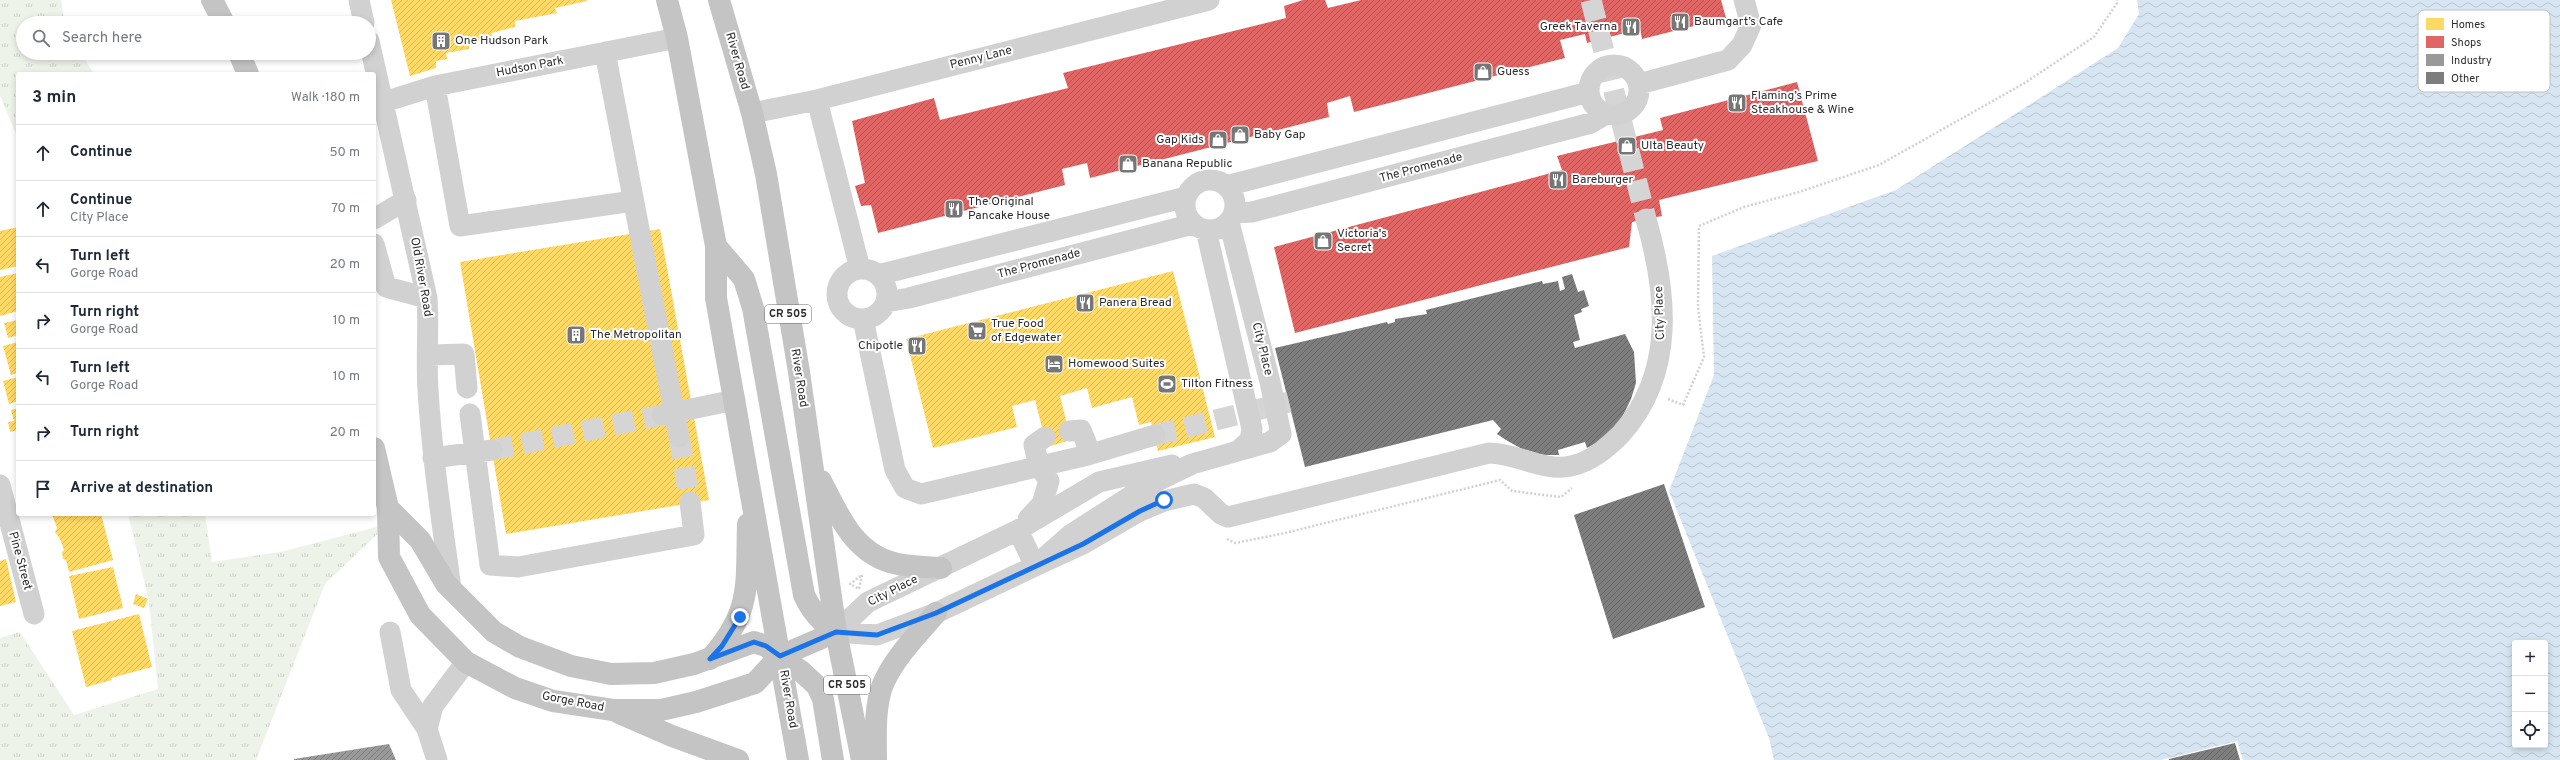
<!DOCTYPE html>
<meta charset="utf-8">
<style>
:root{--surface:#fff;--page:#f6f6f7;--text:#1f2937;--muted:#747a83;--line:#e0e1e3}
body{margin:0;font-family:Overpass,sans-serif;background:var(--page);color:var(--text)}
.controls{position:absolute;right:12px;bottom:12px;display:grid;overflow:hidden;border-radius:4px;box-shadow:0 2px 6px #0003}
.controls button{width:36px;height:36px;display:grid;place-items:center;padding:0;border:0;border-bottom:1px solid var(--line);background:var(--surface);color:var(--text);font:20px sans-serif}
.stop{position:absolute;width:12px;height:12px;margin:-9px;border:3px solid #1a73e8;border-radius:50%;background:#fff}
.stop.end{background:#1a73e8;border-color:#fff;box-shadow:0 1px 4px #0008}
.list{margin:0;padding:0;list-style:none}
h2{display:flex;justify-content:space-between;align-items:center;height:52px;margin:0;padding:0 16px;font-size:17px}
h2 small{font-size:13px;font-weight:400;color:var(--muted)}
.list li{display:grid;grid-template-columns:26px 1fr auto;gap:12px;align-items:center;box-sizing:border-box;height:56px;padding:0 16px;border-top:1px solid var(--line)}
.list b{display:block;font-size:15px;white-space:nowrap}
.list p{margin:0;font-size:13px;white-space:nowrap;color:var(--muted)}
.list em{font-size:13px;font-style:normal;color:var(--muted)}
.icon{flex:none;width:22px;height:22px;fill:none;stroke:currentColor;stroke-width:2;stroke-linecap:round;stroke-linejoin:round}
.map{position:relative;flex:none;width:2560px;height:760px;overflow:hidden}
.search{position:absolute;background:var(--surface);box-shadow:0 2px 6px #0003;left:16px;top:16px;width:360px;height:44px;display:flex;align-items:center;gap:10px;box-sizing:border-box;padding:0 14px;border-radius:22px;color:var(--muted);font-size:15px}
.panel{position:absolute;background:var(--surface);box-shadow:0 2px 6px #0003;left:16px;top:72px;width:360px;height:444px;border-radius:4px}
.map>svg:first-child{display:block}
.park{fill:url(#park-tufts)}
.water{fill:url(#water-waves);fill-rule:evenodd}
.homes{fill:url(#homes-hatch)}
.shops{fill:url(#shops-hatch)}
.industry{fill:url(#industry-hatch)}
.building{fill:url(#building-hatch)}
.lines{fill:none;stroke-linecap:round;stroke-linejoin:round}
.minor-tunnel{stroke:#d5d5d5;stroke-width:21;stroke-dasharray:21 10;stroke-linecap:butt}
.path{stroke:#d1d1d1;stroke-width:2.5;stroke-dasharray:2 2;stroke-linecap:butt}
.minor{stroke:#d1d1d1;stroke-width:21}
.major{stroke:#c4c4c4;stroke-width:22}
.route{stroke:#1a73e8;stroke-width:5}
.labels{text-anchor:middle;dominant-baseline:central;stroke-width:4;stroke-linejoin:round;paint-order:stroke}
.shield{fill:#fff;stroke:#6b6b6b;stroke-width:1}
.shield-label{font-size:11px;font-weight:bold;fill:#2c2c2c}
.poi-label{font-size:12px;fill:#2c2c2c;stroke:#fff;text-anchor:start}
.street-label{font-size:12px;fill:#2c2c2c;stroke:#fff}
.key{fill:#fff;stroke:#c0c0c0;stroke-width:1}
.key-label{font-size:11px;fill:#2c2c2c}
</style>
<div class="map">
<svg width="2560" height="760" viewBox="0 0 2560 760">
<defs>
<pattern id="park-tufts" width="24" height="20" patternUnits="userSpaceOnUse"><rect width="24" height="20" fill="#eef3ea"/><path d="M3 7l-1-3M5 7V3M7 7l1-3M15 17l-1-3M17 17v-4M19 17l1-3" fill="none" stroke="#ccd0c9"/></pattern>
<pattern id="water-waves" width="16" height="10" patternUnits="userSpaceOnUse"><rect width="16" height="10" fill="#d6e5f1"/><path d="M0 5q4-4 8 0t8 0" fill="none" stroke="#b8c5cf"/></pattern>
<pattern id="homes-hatch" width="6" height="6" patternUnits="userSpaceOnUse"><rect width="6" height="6" fill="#ffd966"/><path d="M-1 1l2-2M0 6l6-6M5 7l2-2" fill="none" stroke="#dbba59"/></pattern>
<pattern id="shops-hatch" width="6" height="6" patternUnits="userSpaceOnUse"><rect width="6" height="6" fill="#e06666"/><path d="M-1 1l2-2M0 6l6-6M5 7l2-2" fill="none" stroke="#b65454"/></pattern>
<pattern id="industry-hatch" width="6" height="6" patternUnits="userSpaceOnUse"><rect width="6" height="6" fill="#999"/><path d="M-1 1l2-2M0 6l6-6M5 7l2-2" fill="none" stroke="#7d7d7d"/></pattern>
<pattern id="building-hatch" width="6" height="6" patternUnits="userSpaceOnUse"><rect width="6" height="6" fill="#7d7d7d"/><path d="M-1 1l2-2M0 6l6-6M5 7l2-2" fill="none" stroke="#676767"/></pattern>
</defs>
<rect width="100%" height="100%" fill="#fff"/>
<path class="park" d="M0,0h61l4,23h-42v30h58l13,21h-76v65l-18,-44z
M128,514h77l7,48 68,-10 108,-28 -63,60 -69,176h-256v-122l20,-6 54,83 84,-26 -9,-88z"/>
<path class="water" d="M2137,0h423v760h-317l-6,-19 -76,19h-387l-5,-22 -100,-247 45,-116 -2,-119 184,-66 222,-142 21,-34zM2515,643h30v102h-30z"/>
<path class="homes" d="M391,0h196v1l-32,7 2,5 -42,8v6l-23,6v5l-23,5v6l-23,4 1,6 -11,2v7l-26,8z
M18,227v39l-18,4v-39z
M660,229l49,271 -203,34 -46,-272z
M1173,271l42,166 -57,14 -7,-29 -12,3 -7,-28 -40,11 -5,-20 -27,8 11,44 -24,7 -12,-47 -23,6 5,21 -84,21 -27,-109z
M18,273v38l-18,5v-39z
M18,320v15l-10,3 -4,-15z
M18,342v31l-7,2 -8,-29z
M18,377v24l-9,3 -6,-23z
M18,408v22l-8,2 -2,-10 6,-1 -3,-11z
M49,514h52l12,46 -44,12 -3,-12 -3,-1 -1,-7 2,-2 -4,-11 -5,-7 2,-4 -4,-11z
M6,559l10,43 -16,4v-45z
M113,567l10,41 -44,11 -10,-43z
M136,594l12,5 -4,9 -11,-4z
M139,614l13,53 -41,11 1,2 -26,7 -14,-56z"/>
<path class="shops" d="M1303,0h22l3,8 33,-8h360l5,18 -84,21 -2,-10 -53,14 -2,-9 -25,6 5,18 -211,54 -4,-16 -23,7 2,14 -239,61 -3,-15 -25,6 3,16 -187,48 -7,-28 -10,1 -6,-20 10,-3 -13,-62 82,-23 6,22 128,-32 -5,-15 223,-55 -2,-12z
M1797,82l21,79 -159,39 3,16 -30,6 -3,25 -334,86 -21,-86 288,-77 -5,-14 106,-26 -3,-12z"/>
<path class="industry" d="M389,744l7,16h-102v-1z"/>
<path class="building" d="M1572,274l6,18 6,-2 5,16 -8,3 1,3 -8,3 6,25 -7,2 2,6 50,-14 9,18 2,31 -5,16 -12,25 -17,16 -15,8 -2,-6 -27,8 1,5h-17l-20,-6 -16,-9 -9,-6 4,-5 -8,-9 -188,47 -30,-119 112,-26 1,2 7,-2v-3l32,-5 -1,-4 116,-29 1,3 15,-3 2,10 5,-2 -3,-12z
M1664,484l41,123 -92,32 -39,-124z
M2235,743l5,17h-71v-1z"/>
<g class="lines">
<path class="minor-tunnel" d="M1591,0l55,219
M1155,435l134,-33
M679,437l11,65
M492,450l170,-35"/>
<path class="path" d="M1668,399l15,6 21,-48 -6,-50 1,-81 45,-19 55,-15 80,-27 144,-81 71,-47 23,-34v-3
M1227,539l8,4 50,-10 215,-53 12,11 49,6 11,-9
M862,575l-3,14 -9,-5z"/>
<path class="minor" d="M359,0l5,23
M369,41l58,257c2,31 -1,61 1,92 4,66 14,132 23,199
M605,52l74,385
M1589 90a25 25 0 1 1 50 0a25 25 0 1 1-50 0Z
M1639,84l89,-24 14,-15 9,-20 -7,-25
M435,86l25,140 173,-25
M817,100l43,169
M384,102l51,-16 242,-48
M752,113l65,-13 392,-100
M1185 205a25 25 0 1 1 50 0a25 25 0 1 1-50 0Z
M1226,186l363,-94
M1234,213l18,-1 339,-89 15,-9
M374,219l32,-19
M1206,230l46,199 -2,11 -11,10
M374,244l12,43 41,11
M837 294a25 25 0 1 1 50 0a25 25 0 1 1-50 0Z
M878,275l308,-78
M886,302l23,-4 284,-74
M863,319l32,151 10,18 16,6 167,-39 67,-20
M429,355l35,-1 3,34
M470,414l20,151 28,2 176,-32 -4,-33
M662,415l73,-15
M1069,431l12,-1 5,12 2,13
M433,458l59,-8
M0,485l34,129
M1028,519l14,-15 7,-23 -10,-15 -5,-21 11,-8
M1018,530l17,36
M1035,566l48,-22 57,-33 24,-10 30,-7 10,4 17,16 7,3 261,-64c28,0 54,19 82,13 20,-4 36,-18 50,-32 55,-61 46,-142 25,-215
M390,632l11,58 26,39
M836,632l41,3 59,-22 99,-47 35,-31 75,-48 47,-23 78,-22 11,-8 -11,-52 -41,-160
M836,632l32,-30 150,-72 81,-48 73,-17
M437,760l-10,-31 6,-23 33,-44"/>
<path class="major" d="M212,0l12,23
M667,0l10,38 39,208v52l82,462
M719,0l33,113 14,61 33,198 37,260 26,128
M239,53l9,21
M716,246l28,33 9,29 51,287c8,17 17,27 32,37
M374,448l14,60 1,49 31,58 46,47 49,26 38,13 60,9h48l35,-8 59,-19 25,-27 56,-24
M821,481c18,35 34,75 77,83 14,3 29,3 43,4
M388,508l32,32 26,44 48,48 26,15 51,19 40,8 43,-1 40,-9 60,-22 12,4 36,26 15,14 6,13 10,61
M710,659c43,-48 36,-75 38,-135
M619,713l53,23 66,24
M876,760c0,-24 -2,-53 7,-76 12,-27 34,-49 53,-71"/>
</g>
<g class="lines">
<path class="route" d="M740,617l-18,29 -12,13 44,-17 12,4 14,10 56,-24 41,3 59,-22 147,-69 57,-33 24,-11"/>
</g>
<defs>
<g id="restaurant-square" transform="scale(1)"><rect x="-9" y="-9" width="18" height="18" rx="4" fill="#767676" stroke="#fff"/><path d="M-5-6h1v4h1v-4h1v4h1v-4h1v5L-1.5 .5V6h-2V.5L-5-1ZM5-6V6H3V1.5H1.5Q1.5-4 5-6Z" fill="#fff"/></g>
<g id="building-square" transform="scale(1)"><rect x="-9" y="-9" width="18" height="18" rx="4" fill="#767676" stroke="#fff"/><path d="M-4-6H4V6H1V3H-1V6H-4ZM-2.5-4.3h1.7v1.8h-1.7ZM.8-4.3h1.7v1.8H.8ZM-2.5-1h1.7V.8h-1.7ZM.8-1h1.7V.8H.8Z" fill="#fff"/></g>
<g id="shop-square" transform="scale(1)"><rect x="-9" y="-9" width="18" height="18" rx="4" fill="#767676" stroke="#fff"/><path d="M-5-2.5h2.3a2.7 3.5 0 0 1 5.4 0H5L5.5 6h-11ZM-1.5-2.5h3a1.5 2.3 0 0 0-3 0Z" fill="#fff"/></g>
<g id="supermarket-square" transform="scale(1)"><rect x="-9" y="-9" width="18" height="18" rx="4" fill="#767676" stroke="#fff"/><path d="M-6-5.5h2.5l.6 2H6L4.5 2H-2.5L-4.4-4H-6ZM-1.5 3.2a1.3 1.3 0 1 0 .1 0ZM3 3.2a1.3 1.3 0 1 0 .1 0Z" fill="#fff"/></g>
<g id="hotel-square" transform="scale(1)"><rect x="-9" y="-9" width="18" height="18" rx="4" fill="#767676" stroke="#fff"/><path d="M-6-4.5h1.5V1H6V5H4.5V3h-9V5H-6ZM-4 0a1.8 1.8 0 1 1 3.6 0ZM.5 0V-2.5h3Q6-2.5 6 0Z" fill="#fff"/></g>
<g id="stadium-square" transform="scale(1)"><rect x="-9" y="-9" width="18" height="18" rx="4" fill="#767676" stroke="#fff"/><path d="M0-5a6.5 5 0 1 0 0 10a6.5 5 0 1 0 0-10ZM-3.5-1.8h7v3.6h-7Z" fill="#fff"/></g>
</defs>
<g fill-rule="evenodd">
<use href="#restaurant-square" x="1680" y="22"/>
<use href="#restaurant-square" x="1631" y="27"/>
<use href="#building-square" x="441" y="41"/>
<use href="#shop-square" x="1483" y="72"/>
<use href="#restaurant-square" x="1737" y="103"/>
<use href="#shop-square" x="1240" y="135"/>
<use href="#shop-square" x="1218" y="140"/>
<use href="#shop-square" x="1627" y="146"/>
<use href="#shop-square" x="1128" y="164"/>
<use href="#restaurant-square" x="1558" y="180"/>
<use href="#restaurant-square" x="954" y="209"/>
<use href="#shop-square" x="1323" y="241"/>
<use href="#restaurant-square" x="1085" y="303"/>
<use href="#supermarket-square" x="977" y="331"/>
<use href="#building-square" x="576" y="335"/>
<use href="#restaurant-square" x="917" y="346"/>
<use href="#hotel-square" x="1054" y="364"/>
<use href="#stadium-square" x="1167" y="384"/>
</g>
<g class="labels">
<g class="shield">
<rect x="765" y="305" width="46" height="18" rx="3"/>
<rect x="824" y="676" width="46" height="18" rx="3"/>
</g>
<g class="shield-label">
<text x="788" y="314">CR 505</text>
<text x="847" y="685">CR 505</text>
</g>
<g class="poi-label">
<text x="1694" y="22">Baumgart’s Cafe</text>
<text x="1617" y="27" text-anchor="end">Greek Taverna</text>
<text x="455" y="41">One Hudson Park</text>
<text x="1497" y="72">Guess</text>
<text x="1751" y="96">Flaming’s Prime<tspan x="1751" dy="14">Steakhouse &amp; Wine</tspan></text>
<text x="1254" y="135">Baby Gap</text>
<text x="1204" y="140" text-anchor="end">Gap Kids</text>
<text x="1641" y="146">Ulta Beauty</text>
<text x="1142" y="164">Banana Republic</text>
<text x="1572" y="180">Bareburger</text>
<text x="968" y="202">The Original<tspan x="968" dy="14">Pancake House</tspan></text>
<text x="1337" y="234">Victoria's<tspan x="1337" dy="14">Secret</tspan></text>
<text x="1099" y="303">Panera Bread</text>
<text x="991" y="324">True Food<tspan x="991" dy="14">of Edgewater</tspan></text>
<text x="590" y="335">The Metropolitan</text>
<text x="903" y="346" text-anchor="end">Chipotle</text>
<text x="1068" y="364">Homewood Suites</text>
<text x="1181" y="384">Tilton Fitness</text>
</g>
<g class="street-label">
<text transform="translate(981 58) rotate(-14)">Penny Lane</text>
<text transform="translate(737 61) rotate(74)">River Road</text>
<text transform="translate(530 67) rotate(-11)">Hudson Park</text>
<text transform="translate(1421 168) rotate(-15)">The Promenade</text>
<text transform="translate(1039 264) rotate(-15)">The Promenade</text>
<text transform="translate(421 277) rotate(80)">Old River Road</text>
<text transform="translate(1660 313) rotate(-92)">City Place</text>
<text transform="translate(1262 349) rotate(76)">City Place</text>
<text transform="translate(799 378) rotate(81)">River Road</text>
<text transform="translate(20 561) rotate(75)">Pine Street</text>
<text transform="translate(893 591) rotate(-27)">City Place</text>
<text transform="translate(788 699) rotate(80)">River Road</text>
<text transform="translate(573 702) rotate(11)">Gorge Road</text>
</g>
</g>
<rect x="2418" y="10" width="132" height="82" rx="6" class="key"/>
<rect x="2426" y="18" width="18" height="12" fill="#ffd966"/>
<rect x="2426" y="36" width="18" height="12" fill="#e06666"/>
<rect x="2426" y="54" width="18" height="12" fill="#999"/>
<rect x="2426" y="72" width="18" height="12" fill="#7d7d7d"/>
<g class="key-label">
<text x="2451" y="28">Homes</text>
<text x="2451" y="46">Shops</text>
<text x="2451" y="64">Industry</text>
<text x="2451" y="82">Other</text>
</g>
</svg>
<div class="controls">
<button>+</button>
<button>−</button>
<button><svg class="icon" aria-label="locate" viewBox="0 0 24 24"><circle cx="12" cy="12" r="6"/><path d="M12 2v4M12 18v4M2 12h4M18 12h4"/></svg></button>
</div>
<div class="stop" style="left:1164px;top:500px"></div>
<div class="stop end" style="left:740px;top:617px"></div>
<div class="search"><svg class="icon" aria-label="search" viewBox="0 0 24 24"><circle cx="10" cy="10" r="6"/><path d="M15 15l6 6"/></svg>Search here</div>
<section class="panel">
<h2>3 min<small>Walk · 180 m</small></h2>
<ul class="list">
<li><svg class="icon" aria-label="ahead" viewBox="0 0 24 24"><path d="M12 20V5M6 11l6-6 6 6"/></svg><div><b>Continue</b></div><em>50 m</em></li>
<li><svg class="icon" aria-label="ahead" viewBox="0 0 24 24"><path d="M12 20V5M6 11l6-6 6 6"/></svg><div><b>Continue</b><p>City Place</p></div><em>70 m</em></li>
<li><svg class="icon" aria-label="left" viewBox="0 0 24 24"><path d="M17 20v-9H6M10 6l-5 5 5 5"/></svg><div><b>Turn left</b><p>Gorge Road</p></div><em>20 m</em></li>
<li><svg class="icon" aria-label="right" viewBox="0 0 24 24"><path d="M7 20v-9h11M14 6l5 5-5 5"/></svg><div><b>Turn right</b><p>Gorge Road</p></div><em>10 m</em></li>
<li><svg class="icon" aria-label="left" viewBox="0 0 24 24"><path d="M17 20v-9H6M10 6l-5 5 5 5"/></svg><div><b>Turn left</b><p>Gorge Road</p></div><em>10 m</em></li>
<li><svg class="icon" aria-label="right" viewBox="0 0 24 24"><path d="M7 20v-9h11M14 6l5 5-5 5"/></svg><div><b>Turn right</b></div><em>20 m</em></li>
<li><svg class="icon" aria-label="arrive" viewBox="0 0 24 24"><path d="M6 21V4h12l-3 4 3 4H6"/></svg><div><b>Arrive at destination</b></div></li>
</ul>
</section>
</div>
